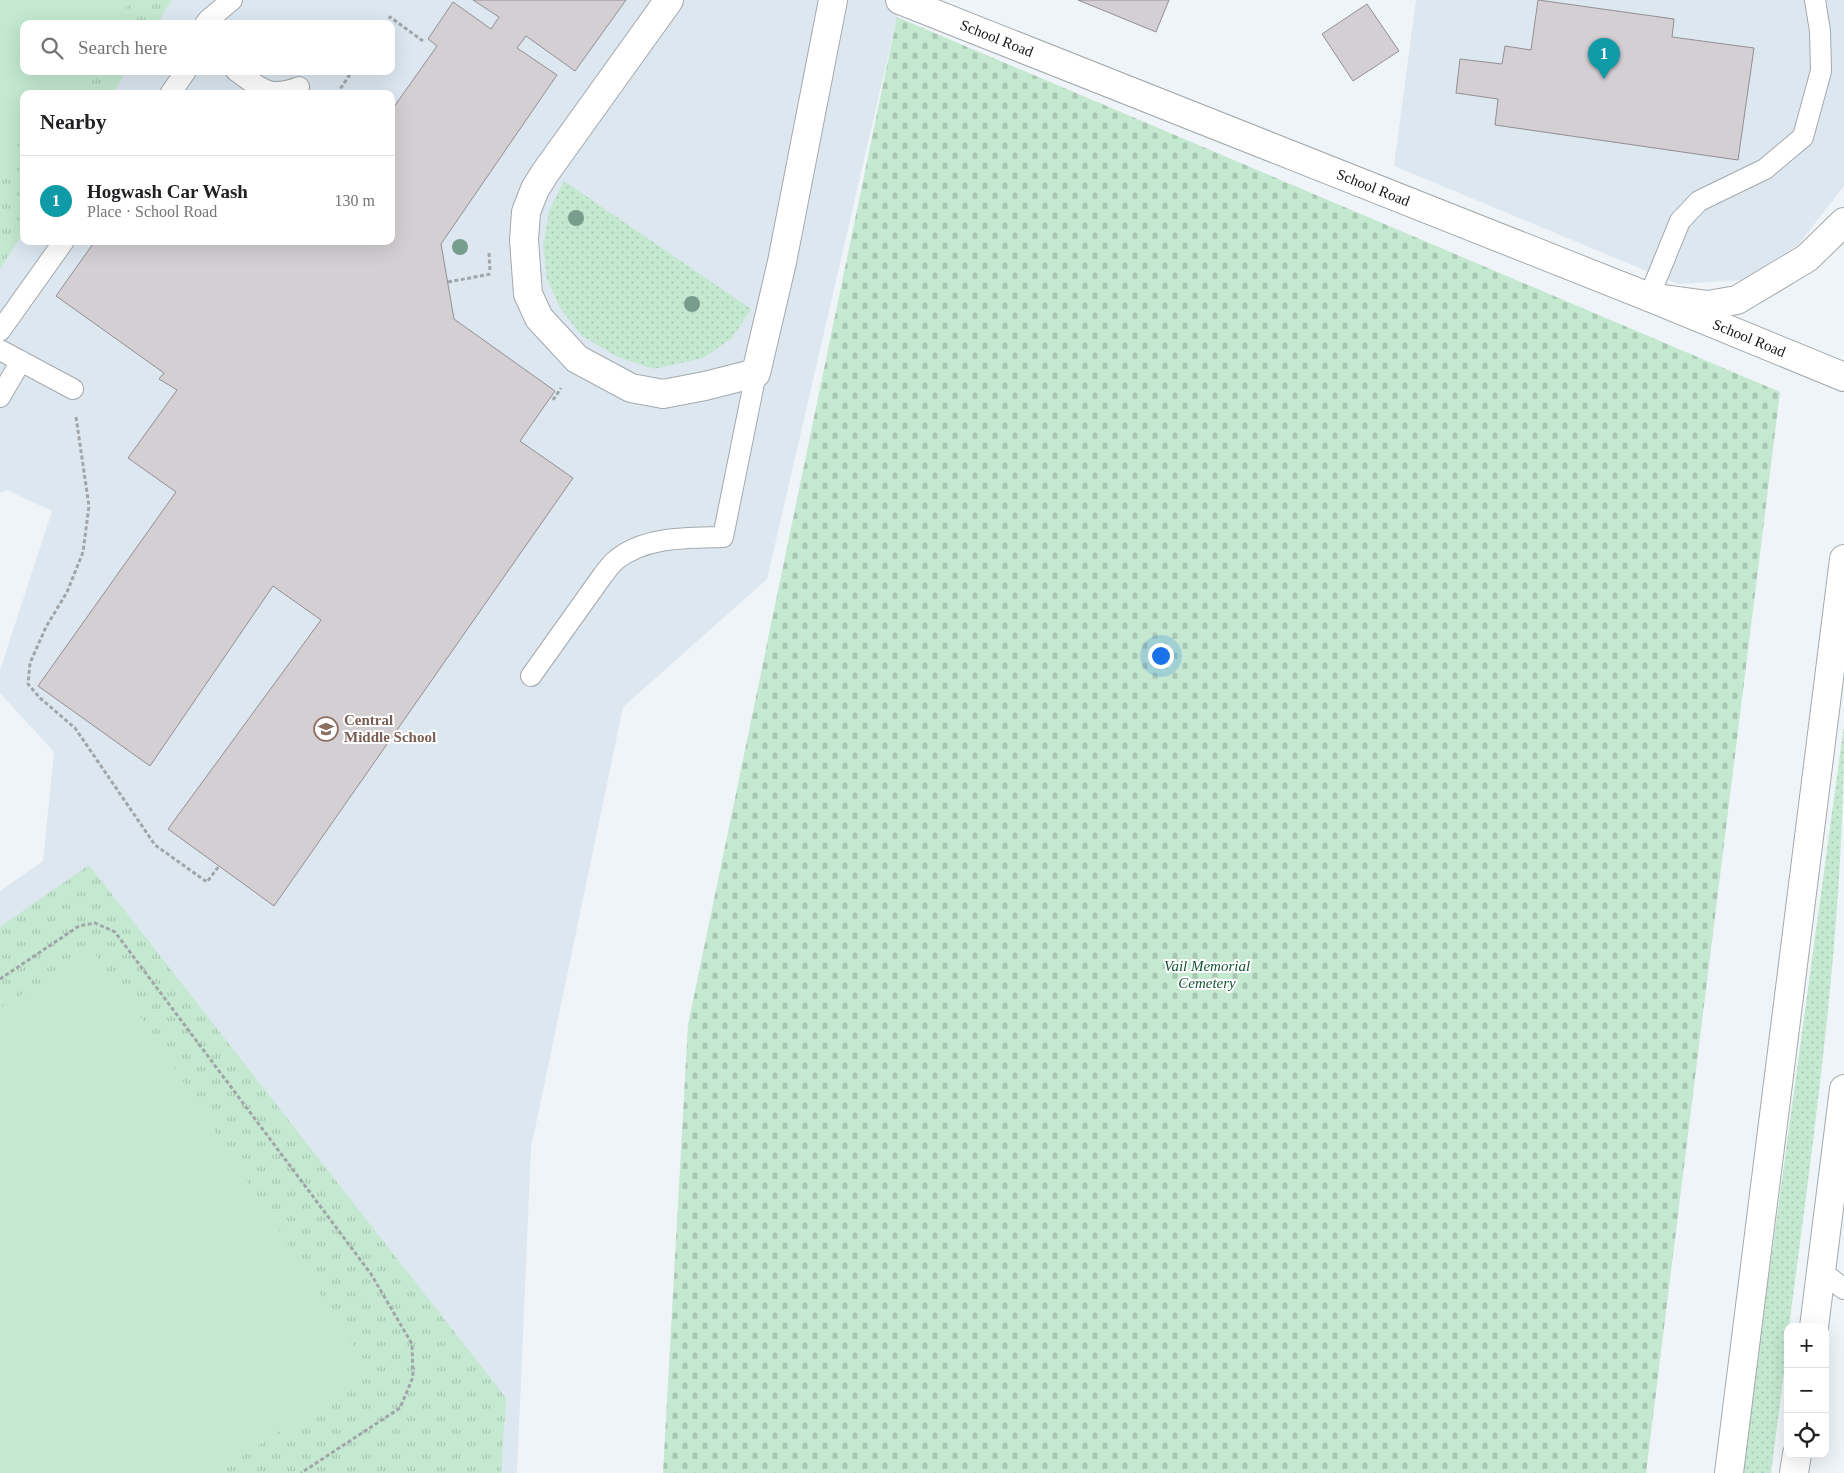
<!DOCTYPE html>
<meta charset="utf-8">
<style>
:root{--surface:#fff;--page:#f2f2f2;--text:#202124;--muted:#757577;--line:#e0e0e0;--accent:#111827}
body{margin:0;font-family:Georgia,serif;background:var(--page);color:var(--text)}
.controls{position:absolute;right:15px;bottom:15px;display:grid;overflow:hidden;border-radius:10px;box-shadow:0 5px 20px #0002}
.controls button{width:45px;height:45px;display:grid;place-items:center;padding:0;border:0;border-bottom:1px solid var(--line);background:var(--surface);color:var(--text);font:25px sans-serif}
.you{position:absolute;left:1160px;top:655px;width:18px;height:18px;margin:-12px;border:4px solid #fff;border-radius:50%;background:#1a73e8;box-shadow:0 0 0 8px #1a73e833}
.badge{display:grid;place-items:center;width:32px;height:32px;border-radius:50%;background:var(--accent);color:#fff;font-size:16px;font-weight:700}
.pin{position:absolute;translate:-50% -41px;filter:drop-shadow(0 1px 2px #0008)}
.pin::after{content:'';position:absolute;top:26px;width:18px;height:15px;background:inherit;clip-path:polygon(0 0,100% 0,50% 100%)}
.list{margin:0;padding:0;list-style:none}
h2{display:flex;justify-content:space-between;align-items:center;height:65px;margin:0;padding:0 20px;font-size:21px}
h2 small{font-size:16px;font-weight:400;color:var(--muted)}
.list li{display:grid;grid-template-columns:32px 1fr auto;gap:15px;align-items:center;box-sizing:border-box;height:90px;padding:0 20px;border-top:1px solid var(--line)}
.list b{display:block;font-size:19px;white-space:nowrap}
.list p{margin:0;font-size:16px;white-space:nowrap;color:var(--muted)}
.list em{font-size:16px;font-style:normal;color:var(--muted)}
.icon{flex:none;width:28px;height:28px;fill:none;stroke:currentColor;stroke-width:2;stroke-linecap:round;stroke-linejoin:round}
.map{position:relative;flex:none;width:1844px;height:1473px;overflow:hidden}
.search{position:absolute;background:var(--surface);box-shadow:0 5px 20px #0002;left:20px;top:20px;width:375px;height:55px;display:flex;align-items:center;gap:12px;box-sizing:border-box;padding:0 18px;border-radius:10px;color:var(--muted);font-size:19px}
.panel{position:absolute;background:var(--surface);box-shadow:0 5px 20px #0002;left:20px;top:90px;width:375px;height:155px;border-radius:10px}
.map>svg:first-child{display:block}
.built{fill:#dce7f0;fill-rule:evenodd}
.grass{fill:url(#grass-dots)}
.cemetery{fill:url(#cemetery-stones)}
.park{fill:url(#park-tufts)}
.pitch{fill:#c4e8d0}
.building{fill:#d4cfd3;stroke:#938f92}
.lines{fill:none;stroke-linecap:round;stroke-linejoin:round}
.service-casing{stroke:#a4a9ac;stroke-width:22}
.minor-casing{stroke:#a4a9ac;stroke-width:30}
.trunk-casing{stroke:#a4a9ac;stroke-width:30}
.path{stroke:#a1a5a8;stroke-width:3;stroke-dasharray:4 2.5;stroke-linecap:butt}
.service{stroke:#fff;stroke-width:20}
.minor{stroke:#fff;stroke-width:28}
.trunk{stroke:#fff;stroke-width:28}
.tree{fill:#779d8c}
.labels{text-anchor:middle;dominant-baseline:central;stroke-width:4;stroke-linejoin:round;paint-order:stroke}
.street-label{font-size:15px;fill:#141617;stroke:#fff}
.education-label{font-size:15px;font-weight:bold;fill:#785e54;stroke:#fff;text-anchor:start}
.park-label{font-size:15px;font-style:italic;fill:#145533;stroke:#fff}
</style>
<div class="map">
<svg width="1844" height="1473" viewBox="0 0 1844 1473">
<defs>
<pattern id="grass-dots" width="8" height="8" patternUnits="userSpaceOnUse" patternTransform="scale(1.25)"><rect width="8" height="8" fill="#c4e8d0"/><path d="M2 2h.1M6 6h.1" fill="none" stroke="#a8c6b2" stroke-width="1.8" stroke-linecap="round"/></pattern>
<pattern id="cemetery-stones" width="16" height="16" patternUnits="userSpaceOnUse" patternTransform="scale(1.25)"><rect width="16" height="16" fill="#c4e8d0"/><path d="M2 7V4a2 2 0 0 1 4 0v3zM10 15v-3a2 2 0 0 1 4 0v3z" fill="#a8c6b2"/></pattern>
<pattern id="park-tufts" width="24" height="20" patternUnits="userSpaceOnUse" patternTransform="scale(1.25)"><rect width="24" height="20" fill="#c4e8d0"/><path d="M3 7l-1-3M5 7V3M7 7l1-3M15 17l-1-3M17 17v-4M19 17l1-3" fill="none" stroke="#a8c6b2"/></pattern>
</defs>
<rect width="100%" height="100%" fill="#eff4f8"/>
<path class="built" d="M0,0h897v17l-130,562 -144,128 -92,441 -14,325h-517v-582l43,-30 11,-109 -54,-59v-23l52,-159 -45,-21 -7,3zM24,24h367v47h-367zM24,94h367v147h-367z
M1416,0h428v186l-46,59 -55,35 -65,4 -284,-118z"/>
<path class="grass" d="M564,181l187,128 -19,29 -29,20 -49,11 -36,-12 -36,-21 -22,-28 -13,-29 -4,-33 6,-35z
M1844,725c0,202 -29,402 -55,602h-1v14l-17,132h-29z"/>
<path class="cemetery" d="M897,17l883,375 -134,1081h-983l25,-448z"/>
<path class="park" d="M0,0h172l-15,24h-133v47h103l-15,23h-88v138l-24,37z
M89,865l417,533 -5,75h-501v-546z"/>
<path class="pitch" d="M0,0h130l-14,24h-92v47h63l-14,23h-49v53l-7,-4 -17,36z
M93,950l16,26 4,-2 258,398 -155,101h-216v-465z"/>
<path class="building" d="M473,0h153l-51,71 -49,-35 -9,12 40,27 -116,169 13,75 101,72 -35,50 53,37 -299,428 -106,-77 153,-209 -48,-34 -123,180 -112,-80 138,-194 -48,-34 49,-68 -18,-11 5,-6 -108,-77 39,-55h296v-130l46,-65 -9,-7 25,-37 38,27 8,-12z
M1078,0h91l-13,32z
M1538,0l136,19 -2,18 82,11 -16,112 -243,-35 3,-26 -42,-6 4,-34 42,5 3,-18 26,4z
M1367,4l32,47 -46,30 -31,-47z"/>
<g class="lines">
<g class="service-casing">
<path id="service" d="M205,24l3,-4 24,-20
M236,71c25,17 32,28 63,16
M170,94l16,-23
M1649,297l31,-76 19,-20 66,-32 38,-32 18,-66 -1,-40 -5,-31
M0,331l64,-90
M0,350l73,39
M0,397l21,-36
M531,676l72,-101c4,-5 8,-11 13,-15 29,-24 72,-22 107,-23l33,-164
M1821,1271l23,18"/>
</g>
<g class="minor-casing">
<g id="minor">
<path d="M669,0l-124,173 -10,16 -9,23 -2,28 4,54 11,24 38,41 54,29 32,6 42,-8 51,-13 26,-111 51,-262"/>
<path id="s1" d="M900,0l749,297 195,80"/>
</g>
</g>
<g class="trunk-casing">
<path id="trunk" d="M1649,297l59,8 29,-5 70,-42 37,-36
M1814,1327l30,-238
M1729,1473l115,-914
M1794,1473l3,-19"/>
</g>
<path class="path" d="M385,24l5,-7 33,24
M337,94l15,-23
M489,253l1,19
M448,282l43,-8
M553,400l8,-12
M76,417l13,89 -6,46 -16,40 -21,35 -16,36 -2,21 12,14 35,30 80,117 52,37 12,-16
M0,979l79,-53 16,-3 20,9 256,342 41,70 1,33 -13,31 -99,65"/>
<use href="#service" class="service"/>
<use href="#minor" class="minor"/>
<use href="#trunk" class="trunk"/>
</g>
<g class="tree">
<circle cx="576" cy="218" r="8"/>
<circle cx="460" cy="247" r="8"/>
<circle cx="692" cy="304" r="8"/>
</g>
<defs>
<g id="school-ring" transform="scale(1.25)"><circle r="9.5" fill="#fff" stroke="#8d6e63" stroke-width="1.5"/><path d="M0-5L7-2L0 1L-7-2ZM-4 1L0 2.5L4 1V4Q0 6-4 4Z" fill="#8d6e63"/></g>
</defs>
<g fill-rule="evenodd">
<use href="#school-ring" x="326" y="729"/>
</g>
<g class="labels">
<g class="street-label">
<text stroke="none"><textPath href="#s1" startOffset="104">School Road</textPath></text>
<text stroke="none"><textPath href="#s1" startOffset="509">School Road</textPath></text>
<text stroke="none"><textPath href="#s1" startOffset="914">School Road</textPath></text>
</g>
<g class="education-label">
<text x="344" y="720">Central<tspan x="344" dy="17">Middle School</tspan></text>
</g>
<g class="park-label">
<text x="1207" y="966">Vail Memorial<tspan x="1207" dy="17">Cemetery</tspan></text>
</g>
</g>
</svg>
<div class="controls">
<button>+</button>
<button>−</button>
<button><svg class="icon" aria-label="locate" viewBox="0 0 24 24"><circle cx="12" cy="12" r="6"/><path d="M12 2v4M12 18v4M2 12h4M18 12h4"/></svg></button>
</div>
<div class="you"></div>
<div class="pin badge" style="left:1604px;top:79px;background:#0f9aa8">1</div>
<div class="search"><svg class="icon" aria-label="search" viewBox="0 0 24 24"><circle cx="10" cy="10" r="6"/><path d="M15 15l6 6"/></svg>Search here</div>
<section class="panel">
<h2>Nearby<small></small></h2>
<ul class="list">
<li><span class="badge" style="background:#0f9aa8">1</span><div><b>Hogwash Car Wash</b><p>Place · School Road</p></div><em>130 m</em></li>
</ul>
</section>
</div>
